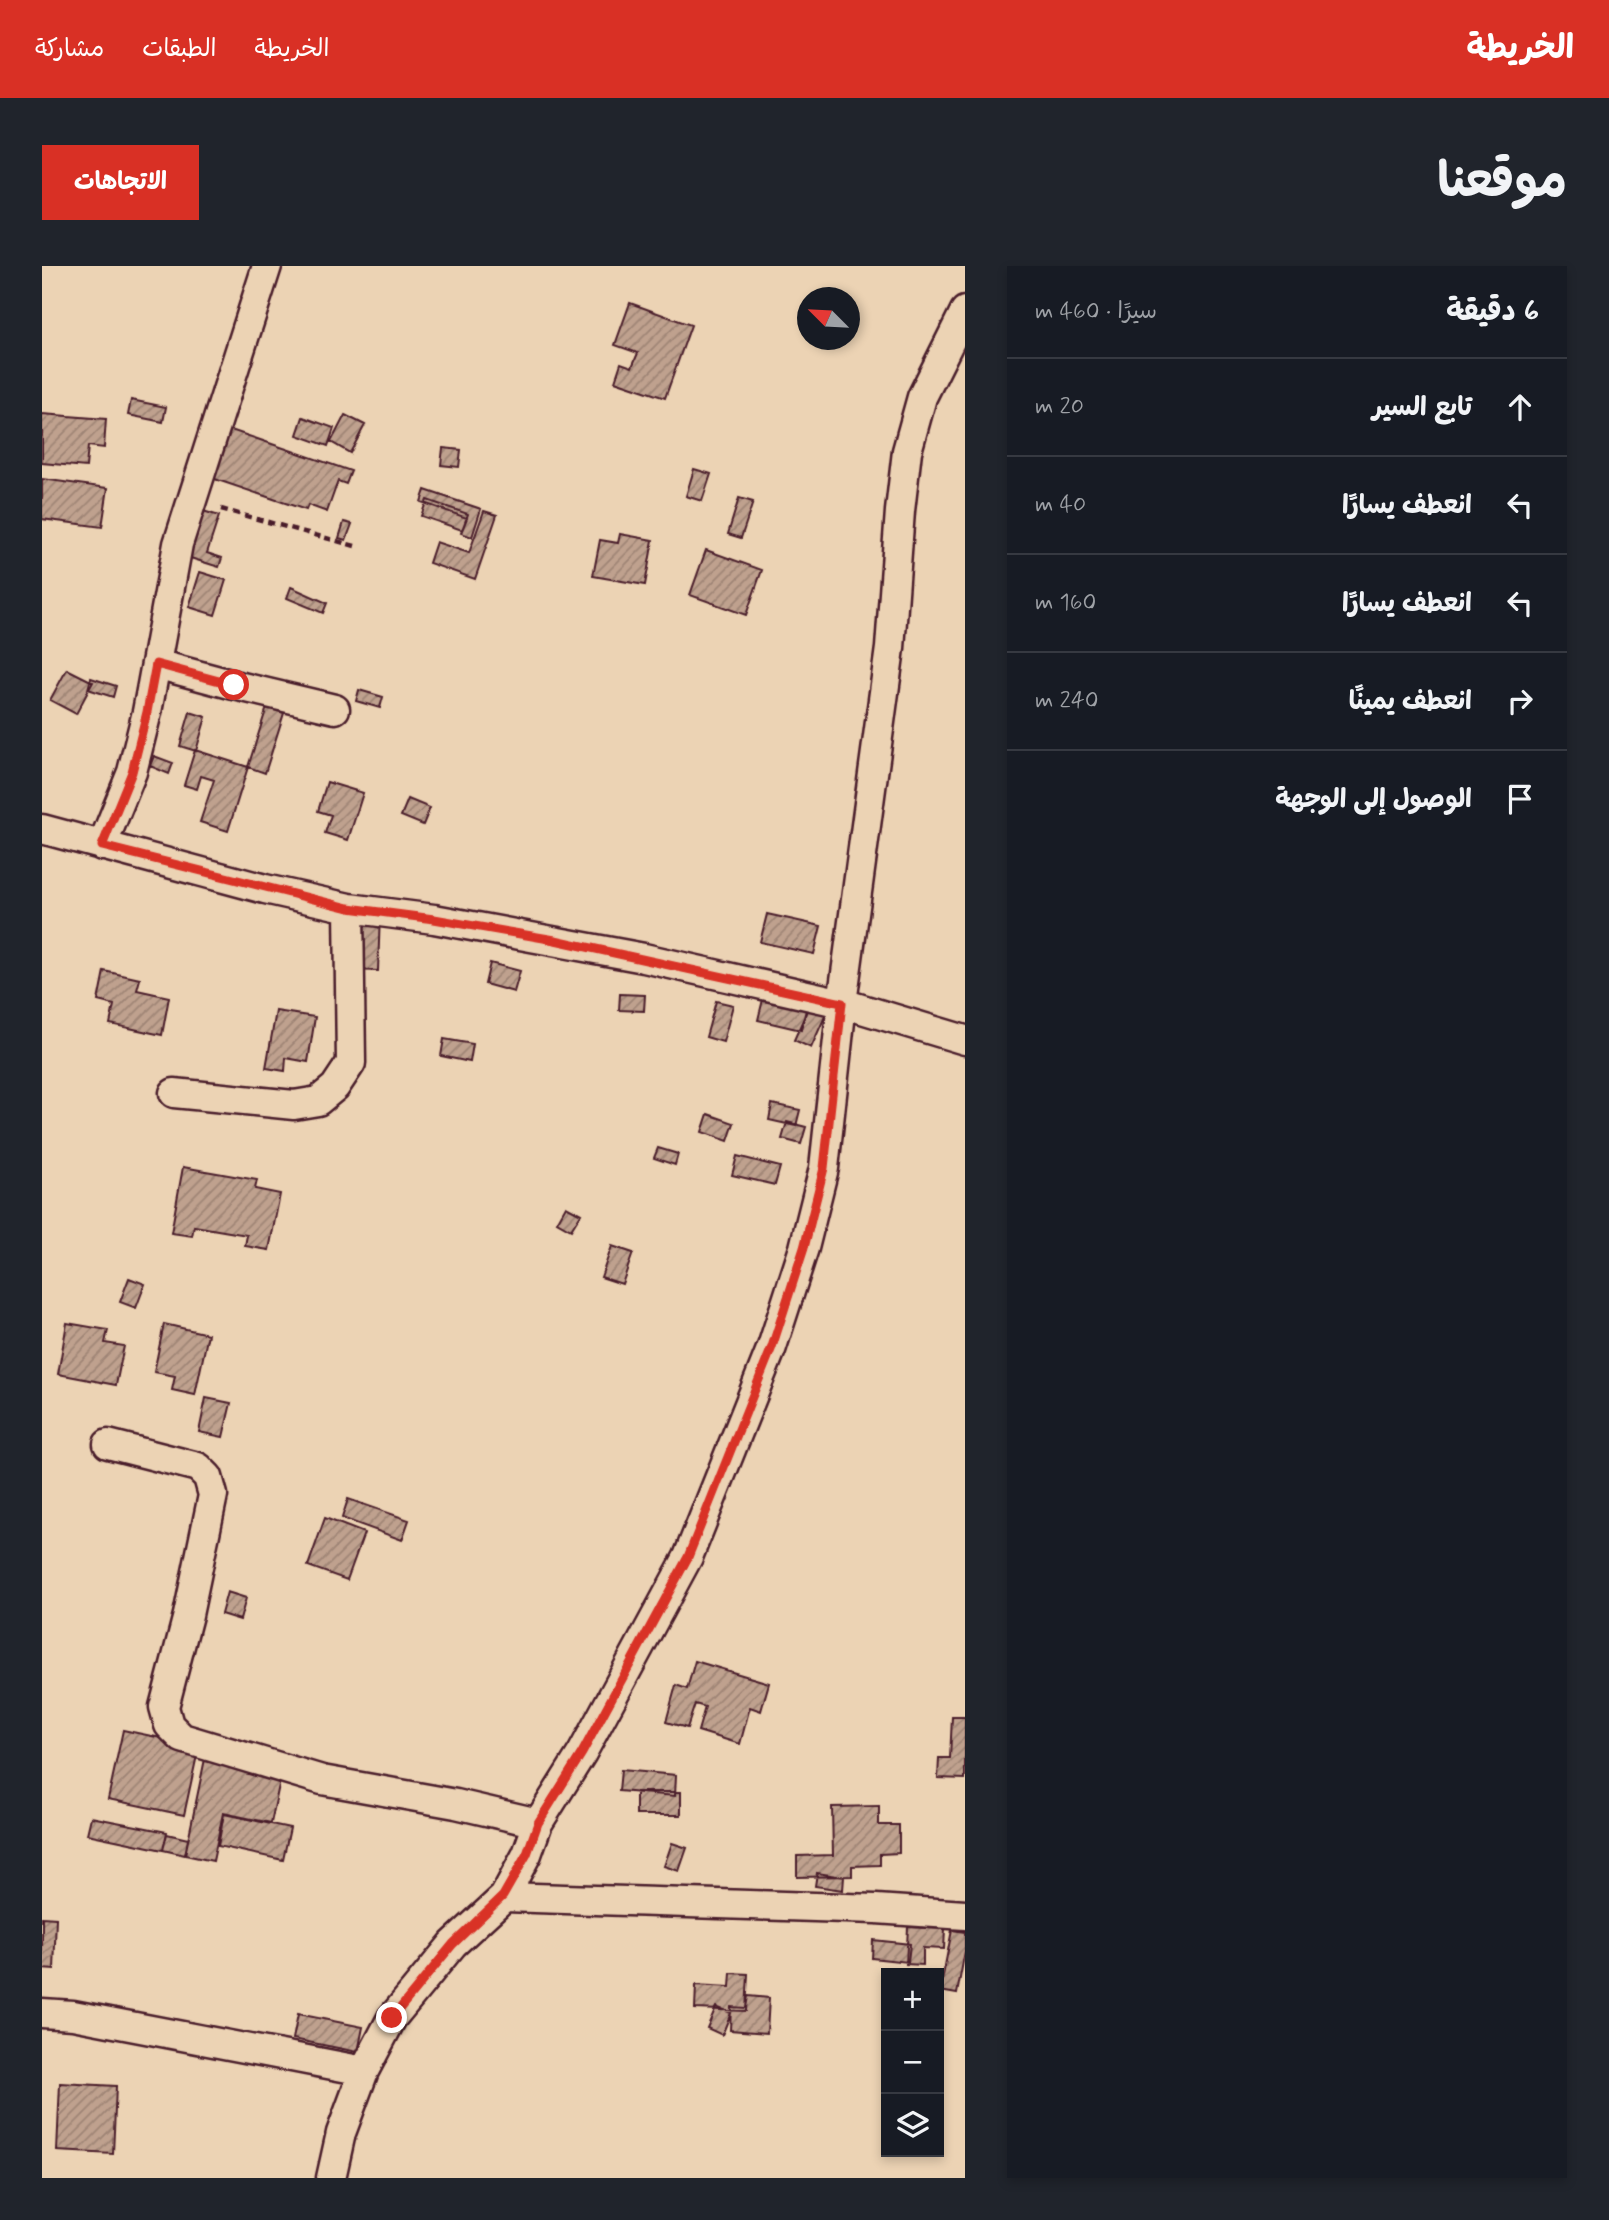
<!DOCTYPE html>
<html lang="ar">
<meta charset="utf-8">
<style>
:root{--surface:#171b24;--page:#20242c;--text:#f1f3f6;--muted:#9ea1a6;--line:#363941;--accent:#d93025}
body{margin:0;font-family:Mynerve,"Playpen Sans Arabic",sans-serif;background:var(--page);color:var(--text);direction:rtl}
.controls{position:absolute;right:21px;bottom:21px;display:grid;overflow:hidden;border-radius:0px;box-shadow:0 4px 10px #0003}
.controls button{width:63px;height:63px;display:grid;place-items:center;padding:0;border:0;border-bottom:2px solid var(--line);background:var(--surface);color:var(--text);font:35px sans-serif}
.compass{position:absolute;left:755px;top:21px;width:63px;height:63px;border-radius:50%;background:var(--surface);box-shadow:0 4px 10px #0003;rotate:294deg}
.stop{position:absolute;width:21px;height:21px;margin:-16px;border:5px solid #d93025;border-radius:50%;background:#fff}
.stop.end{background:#d93025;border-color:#fff;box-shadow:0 2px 7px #0008}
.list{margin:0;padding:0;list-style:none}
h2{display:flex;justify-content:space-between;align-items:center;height:91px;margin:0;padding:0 28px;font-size:30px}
h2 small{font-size:23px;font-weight:400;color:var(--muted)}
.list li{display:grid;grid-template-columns:46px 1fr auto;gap:21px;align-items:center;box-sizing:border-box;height:98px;padding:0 28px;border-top:2px solid var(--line)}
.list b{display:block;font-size:26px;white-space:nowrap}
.list em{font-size:23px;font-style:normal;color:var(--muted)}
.icon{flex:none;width:38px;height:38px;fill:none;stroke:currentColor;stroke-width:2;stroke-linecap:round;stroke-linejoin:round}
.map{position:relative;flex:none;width:923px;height:1912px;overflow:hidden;direction:ltr;border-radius:0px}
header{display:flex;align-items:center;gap:42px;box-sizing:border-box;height:98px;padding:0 35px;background:var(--accent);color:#fff}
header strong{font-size:33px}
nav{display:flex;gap:38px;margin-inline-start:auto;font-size:24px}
.intro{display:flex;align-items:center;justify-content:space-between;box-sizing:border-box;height:168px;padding:0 42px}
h1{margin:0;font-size:49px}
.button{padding:18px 32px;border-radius:0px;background:var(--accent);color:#fff;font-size:24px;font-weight:700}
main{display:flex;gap:42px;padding:0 42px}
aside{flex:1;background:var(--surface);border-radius:0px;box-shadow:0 4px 10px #0003}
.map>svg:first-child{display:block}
.building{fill:url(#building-hatch);stroke:#4a1f2b;stroke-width:2}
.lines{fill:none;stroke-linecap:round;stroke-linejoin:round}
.street-casing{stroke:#4a1f2b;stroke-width:33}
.path{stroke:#4a1f2b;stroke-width:4.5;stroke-dasharray:7 5;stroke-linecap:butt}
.street{stroke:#ecd3b4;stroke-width:28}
.route{stroke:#d93025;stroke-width:9}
</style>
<header>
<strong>الخريطة</strong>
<nav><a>الخريطة</a><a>الطبقات</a><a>مشاركة</a></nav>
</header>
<div class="intro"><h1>موقعنا</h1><a class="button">الاتجاهات</a></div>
<main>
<aside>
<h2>6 دقيقة<small>سيرًا · 460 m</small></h2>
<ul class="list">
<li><svg class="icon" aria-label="ahead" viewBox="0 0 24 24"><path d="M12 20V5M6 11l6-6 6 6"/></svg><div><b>تابع السير</b></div><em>20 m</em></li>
<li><svg class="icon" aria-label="left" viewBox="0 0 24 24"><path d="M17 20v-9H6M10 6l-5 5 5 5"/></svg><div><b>انعطف يسارًا</b></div><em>40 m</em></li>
<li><svg class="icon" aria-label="left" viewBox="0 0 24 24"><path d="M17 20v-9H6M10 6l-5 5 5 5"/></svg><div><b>انعطف يسارًا</b></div><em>160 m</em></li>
<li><svg class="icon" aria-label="right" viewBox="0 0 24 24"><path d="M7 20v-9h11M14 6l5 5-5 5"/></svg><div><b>انعطف يمينًا</b></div><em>240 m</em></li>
<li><svg class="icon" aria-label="arrive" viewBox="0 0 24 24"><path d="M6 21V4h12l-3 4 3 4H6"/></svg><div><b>الوصول إلى الوجهة</b></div></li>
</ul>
</aside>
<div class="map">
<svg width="923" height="1912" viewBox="0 0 923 1912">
<defs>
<pattern id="building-hatch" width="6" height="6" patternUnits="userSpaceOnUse" patternTransform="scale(1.75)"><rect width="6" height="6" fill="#bfa18e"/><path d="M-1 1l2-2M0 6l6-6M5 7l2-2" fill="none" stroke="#9d8374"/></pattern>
</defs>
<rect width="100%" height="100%" fill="#ecd3b4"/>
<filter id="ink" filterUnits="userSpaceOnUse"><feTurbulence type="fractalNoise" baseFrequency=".0143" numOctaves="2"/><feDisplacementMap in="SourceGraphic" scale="14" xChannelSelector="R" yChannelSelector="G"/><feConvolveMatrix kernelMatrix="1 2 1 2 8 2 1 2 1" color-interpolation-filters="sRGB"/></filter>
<g filter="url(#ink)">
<path class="building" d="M588,37l61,22 -26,73 -50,-17 6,-18 11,4 6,-14 -23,-8z
M89,134l35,7 -3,15 -35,-7z
M0,148l64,5 -2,29 -16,-2 -2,21 -44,-4z
M303,149l20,10 -15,28 -19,-11z
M261,151l31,11 -6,18 -31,-11z
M183,162l126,43 -5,13 -8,-3 -11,31 -19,-7 -2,5 -97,-33z
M401,182l18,2 -2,17 -18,-2z
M652,203l17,5 -9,27 -16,-5z
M0,213l66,9 -6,39 -60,-8z
M383,224l56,19 -9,28 -11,-4 6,-15 -46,-16z
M697,232l14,4 -12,36 -13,-4z
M385,234l41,14 -6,16 -41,-14z
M158,244l19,6 -12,37 15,5 -3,9 -35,-11z
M442,245l13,4 -22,64 -46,-16 7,-21 33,11z
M302,256l8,2 -6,16 -7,-2z
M578,268l33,6 -8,45 -52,-9 7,-36 18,3z
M664,284l56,20 -16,45 -56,-20z
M158,306l26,8 -11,35 -26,-8z
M249,321l36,16 -4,10 -36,-15z
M25,403l26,13 -17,32 -26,-14z
M49,412l25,8 -3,11 -25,-8z
M317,424l24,7 -3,11 -24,-7z
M225,441l17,6 -19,60 -17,-6z
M148,446l16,5 -10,34 -16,-5z
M153,484l53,17 -20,64 -28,-9 14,-42 -13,-4 -4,13 -13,-4z
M112,490l19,7 -4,11 -19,-8z
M285,516l36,11 -15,47 -23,-7 6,-18 -13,-4z
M366,533l22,9 -7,17 -22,-9z
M311,646l27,1 -2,58 -28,-1z
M725,648l54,12 -7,28 -54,-12z
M448,697l30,8 -6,21 -29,-8z
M62,705l36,8 -3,11 32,7 -7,38 -52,-11 4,-19 -16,-4z
M724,721l43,10 -8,33 -43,-10z
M578,728l25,1 -1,16 -25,-1z
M674,735l17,4 -10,37 -17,-5z
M767,740l17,8 -15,34 -17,-8z
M234,745l39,6 -7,45 -22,-4 -1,13 -19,-3z
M402,773l29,5 -3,18 -29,-6z
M730,838l28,6 -4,16 -27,-6z
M666,848l26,9 -6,18 -26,-9z
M745,856l19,5 -5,17 -19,-5z
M616,882l20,6 -3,11 -21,-7z
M695,890l43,11 -5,18 -43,-10z
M141,901l74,13 -2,9 25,5 -11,56 -24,-4 2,-11 -53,-9 -2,10 -21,-3z
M524,940l15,8 -10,16 -14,-8z
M570,980l21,7 -11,31 -21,-7z
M87,1012l16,6 -9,24 -16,-6z
M25,1057l41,7 -3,13 19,3 -8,39 -58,-11z
M122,1058l44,10 -13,61 -23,-5 3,-14 -21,-4z
M164,1132l25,5 -8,34 -24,-5z
M306,1233l61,21 -7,20 -60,-22z
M283,1252l39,15 -17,47 -39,-14z
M185,1326l19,6 -6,22 -19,-6z
M653,1395l74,22 -8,28 -11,-4 -10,37 -42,-13 7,-24 -10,-3 -8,24 -21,-6 10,-37 11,4z
M910,1451h13v62l-27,-1 1,-20h11z
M81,1464l76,16 -15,69 -76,-16z
M164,1488l76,17 -11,52 -48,-10 -10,48 -28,-6z
M579,1504l55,5 -1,21 -56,-5z
M594,1526h45v23h-45z
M837,1540v19h20v28l-19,1v11l-28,1v10l-55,1v-21l36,-1 -1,-48z
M182,1548l66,14 -7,32 -65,-14z
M49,1551l76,15 -4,18 -76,-16z
M125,1568l21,5 -3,16 -22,-5z
M630,1577l15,5 -8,23 -15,-5z
M775,1607l27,4 -1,13 -28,-4z
M0,1651l14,1 -2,52 -12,-1z
M866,1661l37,2 -1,20 -21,-1v17l-17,-1z
M910,1664l13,2v19l-8,43 -17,-3z
M831,1674l37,4 -2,18 -36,-4z
M689,1707l17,1 -2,37 -51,-2 1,-24 34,2z
M706,1730l21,2 -2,35 -37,-3 1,-23 15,1z
M674,1741l15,6 -9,22 -15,-7z
M256,1748l65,13 -5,25 -65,-13z
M18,1817l56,3 -3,68 -56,-3z"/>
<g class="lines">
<g class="street-casing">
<path id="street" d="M114,398l78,21 101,24
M0,563l223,60 84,19 85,11 210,39 198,45 123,37
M60,580l30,-74 15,-60 31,-168 89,-278
M132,827l120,12 24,-4 17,-14 16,-24 -2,-155
M66,1178l90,23 10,10 5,18 -25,120 -24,92 5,18 13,13 140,42 134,24 82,19
M462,1631l372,12 89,6
M0,1747l31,2 291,56
M289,1912l10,-45 23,-62 28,-53 61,-74 51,-47 23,-43 11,-31 44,-70 106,-196 84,-210 32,-99 20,-80 18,-165 48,-355 10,-137 7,-60 15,-54 43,-86"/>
</g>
<path class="path" d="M179,243l134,37"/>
<use href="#street" class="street"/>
</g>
</g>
<g class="lines" filter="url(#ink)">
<path class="route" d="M192,419l-78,-21 -9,48 -15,60 -30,74 247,62 85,11 121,21 287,63 -18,165 -20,80 -32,99 -84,210 -106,196 -44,70 -11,31 -24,42 -50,48 -61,74"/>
</g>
</svg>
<div class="controls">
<button>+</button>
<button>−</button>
<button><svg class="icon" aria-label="layers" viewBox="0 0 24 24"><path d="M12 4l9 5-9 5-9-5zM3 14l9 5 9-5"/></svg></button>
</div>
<svg class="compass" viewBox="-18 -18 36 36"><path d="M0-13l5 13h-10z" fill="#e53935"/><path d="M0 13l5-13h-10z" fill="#9ea1a6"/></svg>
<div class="stop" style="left:192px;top:419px"></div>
<div class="stop end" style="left:350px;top:1752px"></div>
</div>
</main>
